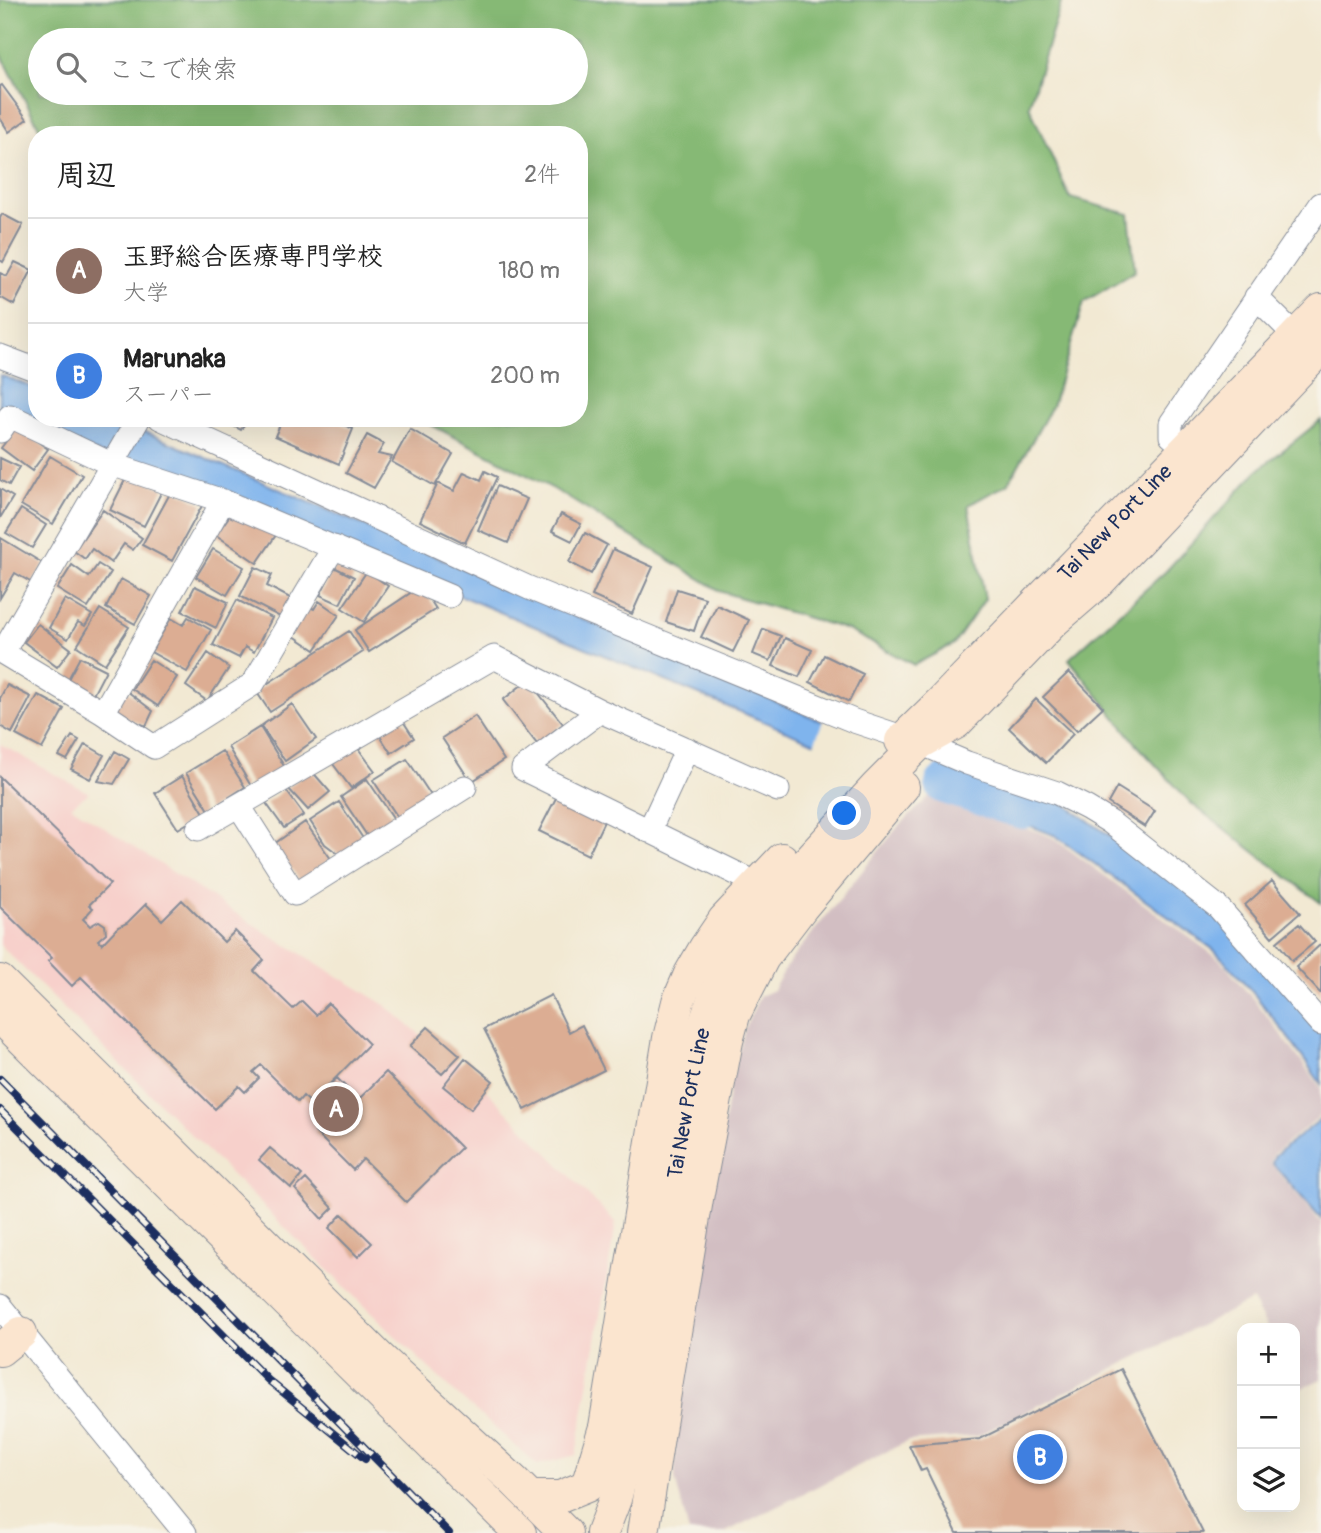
<!DOCTYPE html>
<html lang="ja">
<meta charset="utf-8">
<style>
:root{--surface:#fff;--page:#f6f6f6;--text:#222;--muted:#767676;--line:#e0e0e0;--accent:#b5179e}
body{margin:0;font-family:Pangolin,"Klee One",sans-serif;background:var(--page);color:var(--text)}
.controls{position:absolute;right:21px;bottom:21px;display:grid;overflow:hidden;border-radius:14px;box-shadow:0 7px 28px #0002}
.controls button{width:63px;height:63px;display:grid;place-items:center;padding:0;border:0;border-bottom:2px solid var(--line);background:var(--surface);color:var(--text);font:35px sans-serif}
.you{position:absolute;left:845px;top:814px;width:24px;height:24px;margin:-18px;border:5px solid #fff;border-radius:50%;background:#1a73e8;box-shadow:0 0 0 10px #1a73e833}
.badge{display:grid;place-items:center;width:46px;height:46px;border-radius:50%;background:var(--accent);color:#fff;font-size:23px;font-weight:700}
.pin{position:absolute;translate:-50% -50%;border:4px solid #fff;box-shadow:0 2px 7px #0006}
.list{margin:0;padding:0;list-style:none}
h2{display:flex;justify-content:space-between;align-items:center;height:91px;margin:0;padding:0 28px;font-size:30px}
h2 small{font-size:23px;font-weight:400;color:var(--muted)}
.list li{display:grid;grid-template-columns:46px 1fr auto;gap:21px;align-items:center;box-sizing:border-box;height:105px;padding:0 28px;border-top:2px solid var(--line)}
.list b{display:block;font-size:26px;white-space:nowrap}
.list p{margin:0;font-size:23px;white-space:nowrap;color:var(--muted)}
.list em{font-size:23px;font-style:normal;color:var(--muted)}
.icon{flex:none;width:38px;height:38px;fill:none;stroke:currentColor;stroke-width:2;stroke-linecap:round;stroke-linejoin:round}
.map{position:relative;flex:none;width:1321px;height:1533px;overflow:hidden}
.search{position:absolute;background:var(--surface);box-shadow:0 7px 28px #0002;left:28px;top:28px;width:560px;height:77px;display:flex;align-items:center;gap:18px;box-sizing:border-box;padding:0 24px;border-radius:38px;color:var(--muted);font-size:26px}
.panel{position:absolute;background:var(--surface);box-shadow:0 7px 28px #0002;left:28px;top:126px;width:560px;height:301px;border-radius:28px}
.map>svg:first-child{display:block}
.built{fill:#f7d0cb}
.industrial{fill:#d2bec2}
.forest{fill:#86b974;stroke:#507469;stroke-width:2;fill-rule:evenodd}
.water{fill:#7fb4ed;stroke:#4d72a6;stroke-width:2}
.pier{fill:#f2e9d3}
.lines{fill:none;stroke-linecap:round;stroke-linejoin:round}
.river{stroke:#7fb4ed;stroke-width:40}
.building{fill:#dcad93}
.street-casing{stroke:#868c98;stroke-width:25}
.secondary-casing{stroke:#868c98;stroke-width:34}
.street{stroke:#fff;stroke-width:23}
.secondary{stroke:#fbe5cf;stroke-width:32}
.rail-casing{stroke:#1b2f5e;stroke-width:8}
.rail{stroke:#f7f3e8;stroke-width:5;stroke-dasharray:16;stroke-linecap:butt}
.labels{text-anchor:middle;dominant-baseline:central;stroke-width:5;stroke-linejoin:round;paint-order:stroke}
.street-label{font-size:21px;fill:#1b2f5e;stroke:#f7f3e8}
</style>
<div class="map">
<svg width="1321" height="1533" viewBox="0 0 1321 1533">
<rect width="100%" height="100%" fill="#f7f3e8"/>
<filter id="ink" filterUnits="userSpaceOnUse"><feTurbulence type="fractalNoise" baseFrequency=".0143" numOctaves="2"/><feDisplacementMap in="SourceGraphic" scale="14" xChannelSelector="R" yChannelSelector="G"/><feConvolveMatrix kernelMatrix="1 2 1 2 8 2 1 2 1" color-interpolation-filters="sRGB"/></filter>
<filter id="wash" filterUnits="userSpaceOnUse"><feTurbulence type="fractalNoise" baseFrequency=".00686" numOctaves="4" result="noise"/><feDisplacementMap in="SourceGraphic" scale="28" xChannelSelector="R" yChannelSelector="G"/><feGaussianBlur stdDeviation="1.57" result="paint"/><feColorMatrix in="noise" values="0 0 0 0 0 0 0 0 0 0 0 0 0 0 0 0 0 1.4 0 .05"/><feComposite in="paint" operator="in"/></filter>
<g filter="url(#wash)">
<rect width="100%" height="100%" fill="#f2e9d3"/>
<path class="built" d="M0,744l89,49 -18,13 189,123 124,75 51,43 6,-3 175,179 -40,232 -39,10 -85,-75 -83,-79 -369,-366z"/>
<path class="industrial" d="M932,794l70,29 37,9 14,6 166,121 45,53 57,76v27l-48,39 -3,9 51,60v156l-23,11 -3,-6v-56h-28l-15,-28 -275,136 -69,5 -184,92h-35l-14,-55 1,-74 55,-323 15,-56 14,-29 13,-6 17,-29 107,-133z"/>
<path class="forest" d="M0,0h1062l-33,106 41,92 59,16 6,57 -51,31 -32,104 -44,78 -40,21 17,94 -31,45 -40,21 -66,-35 -126,-38 -170,-104 -134,-70h161v-283h-536l-43,-83zM40,40h536v53h-536z
M1321,420v483l-129,-99 -53,-57 -70,-88 97,-88 91,-100z"/>
<path class="water" d="M0,375l37,14v29h77l3,2 704,301 136,47 6,6 -9,21 -4,-1 -2,4 -540,-224 -307,-120 -101,-44z
M975,770l85,31 155,108 106,123v52c-32,-47 -67,-94 -107,-134l-158,-114c-30,-13 -61,-21 -92,-32z
M1321,1119v100l-49,-56 3,-8z"/>
<path class="pier" d="M824,718l135,48 -29,27 -117,-46z"/>
<g class="lines">
<path class="river" d="M945,784l77,25"/>
</g>
<g id="blocks">
<path class="building" d="M2,85l25,34 -18,13 -9,-14v-32z
M2,214l21,11 -20,37 -3,-2v-42z
M15,262l17,8 -18,35 -14,-8v-24l7,3z
M218,418h30l-7,12z
M283,418h46l24,11 -14,35 -64,-28z
M17,427l31,22 -16,22 -31,-23z
M410,429l43,25 -18,32 -43,-24z
M367,435l17,9 -6,10 14,3 -18,31 -28,-15z
M50,456l32,19 -29,49 -32,-19z
M0,458l19,9 -10,18 -9,-5z
M485,471l12,6 -32,66 -45,-22 18,-38 16,8 10,-19 17,8z
M129,472l34,17 -19,37 -34,-16z
M497,486l30,13 -19,44 -30,-13z
M173,488l30,16 -31,57 -30,-16z
M0,489l13,8 -13,21z
M235,508l41,27 -19,28 -41,-28z
M21,509l25,16 -14,23 -26,-15z
M103,510l39,28 -9,12 -9,-6 -13,19 -19,-14 -7,10 -11,-8z
M561,514l20,10 -9,17 -20,-10z
M585,533l22,12 -16,29 -22,-12z
M1,538l43,26 -12,19 -17,-10 -15,25z
M213,549l31,18 -17,28 -31,-18z
M613,549l40,18 -21,47 -40,-18z
M98,564l13,8 -23,36 -31,-19 15,-24 17,12z
M255,567l17,8 -5,11 23,12 -10,19 -40,-21z
M334,567l20,10 -14,27 -20,-9z
M367,571l21,15 -24,36 -22,-14z
M121,579l30,17 -16,28 -29,-16z
M195,586l33,16 -12,26 -34,-17z
M421,586l15,23 -67,43 -14,-22z
M677,589l28,9 -11,33 -28,-9z
M65,599l27,16 -7,11 -7,-4 -10,17 -19,-11z
M237,600l35,18 -18,34 -9,-5 -6,11 -26,-13z
M319,601l20,14 -24,35 -24,-16 19,-27 4,2z
M717,605l32,15 -16,32 -32,-15z
M100,609l29,18 -24,37 -28,-18z
M188,617l23,13 -24,42 -36,-20 20,-34 12,7z
M38,624l33,25 -14,18 -33,-25z
M763,629l18,7 -11,25 -17,-7z
M349,631l14,21 -93,60 -14,-21z
M785,638l27,12 -13,27 -26,-11z
M208,653l21,15 -22,33 -21,-15z
M824,655l39,19 -14,28 -39,-20z
M80,657l26,13 -13,25 -26,-14z
M151,660l26,17 -19,29 -26,-17z
M1069,672l34,35 -26,24 -34,-34z
M528,680l35,44 -26,20 -34,-44z
M7,685l24,12 -19,36 -12,-7v-28z
M127,691l26,20 -7,15 -35,-15z
M38,695l26,14 -22,40 -26,-14z
M1036,699l37,35 -27,29 -37,-35z
M292,704l24,35 -31,22 -24,-35z
M475,716l29,44 -33,22 -29,-44z
M401,718l13,20 -23,15 -13,-20z
M260,727l24,39 -33,20 -23,-39z
M72,736l7,4 -12,20 -8,-4z
M85,744l19,11 -14,24 -19,-10z
M357,747l18,24 -24,17 -18,-24z
M115,751l14,8 -15,25 -16,-3z
M222,751l23,36 -36,23 -23,-37z
M407,759l25,38 -33,22 -26,-39z
M310,769l20,23 -22,18 -20,-22z
M182,776l22,37 -26,16 -23,-36z
M0,777l110,107 -21,21 4,3 -10,11 7,7 9,-5 6,4 1,8 -8,7 4,4 16,-17 9,-4 19,-19 16,16 20,-20 42,42 11,-11 29,29 -10,11 39,38 9,-8 14,14 12,-12 41,41 -58,59 -8,-7 -5,6 -37,-37 -8,7 6,6 -14,14 -6,-6 -24,23 -134,-132 -9,9 -24,-25 4,-3 -52,-51z
M367,779l27,40 -26,18 -27,-40z
M1117,787l38,24 -10,16 -37,-24z
M285,789l19,26 -20,13 -18,-25z
M558,794l48,23 -18,38 -49,-24z
M339,802l25,38 -23,16 -16,-12 -15,-23z
M305,822l26,37 -31,22 -26,-37z
M1272,881l28,32 -28,24 -27,-32z
M1299,924l16,18 -23,19 -15,-19z
M1320,945l1,1v48l-25,-27z
M551,995l18,37 13,-7 22,45 -79,40 -41,-81z
M428,1027l32,28 -18,19 -32,-28z
M465,1058l28,23 -22,28 -28,-23z
M386,1072l75,76 -55,54 -43,-43 -10,11 -38,-38 29,-29 -16,-17 9,-8 21,22z
M270,1148l32,27 -11,13 -32,-28z
M306,1179l27,29 -11,11 -27,-30z
M342,1214l30,29 -14,14 -29,-29z
M1121,1369l82,164h-246l-31,-64 -5,2 -12,-26 71,-6z"/>
</g>
</g>
<g filter="url(#ink)">
<use href="#blocks" fill-opacity="0" stroke="#868c98" stroke-width="2"/>
<g class="lines">
<g class="street-casing">
<path id="street" d="M1256,297l49,48
M0,356l37,14
M160,418l369,170 325,133 66,22 47,20 90,30 30,15 23,14 108,85 103,117
M0,431l10,-15 101,48 112,37 226,95
M1197,458l-26,-22v-13l150,-219
M0,651l103,62 51,34 99,-63 81,-137
M3,652l136,-234
M103,713l120,-212
M239,806l56,88 170,-107
M198,829l296,-172 106,54
M649,831l38,-82
M758,884l-235,-115 77,-58 178,79
M0,1306l185,227"/>
</g>
<g class="secondary-casing">
<g id="secondary">
<path id="s1" d="M927,726l10,-20 384,-396"/>
<path d="M901,741l36,-35"/>
<path d="M0,981l380,377 134,123 52,52"/>
<path d="M0,1017l520,516"/>
<path d="M0,1350l21,-17"/>
<path d="M530,1497h30l27,-11 18,-59 64,-389 9,-36 12,-28 15,-26 19,-28 58,-61"/>
<path id="s2" d="M602,1533l13,-34 12,-47 64,-369 12,-54 11,-32 14,-31 20,-35 26,-33 102,-111 44,-44 36,-20 97,-101 45,-39 223,-235"/>
<path d="M643,1533l20,-128 35,-212 29,-152 7,-26 29,-57 39,-51 101,-120"/>
</g>
</g>
<use href="#street" class="street"/>
<use href="#secondary" class="secondary"/>
<g class="rail-casing">
<path id="rail" d="M0,1079l449,454
M0,1110l268,270 97,79"/>
</g>
<use href="#rail" class="rail"/>
</g>
</g>
<g class="labels">
<g class="street-label">
<text stroke="none"><textPath href="#s1" startOffset="278">Tai New Port Line</textPath></text>
<text stroke="none"><textPath href="#s2" startOffset="439">Tai New Port Line</textPath></text>
</g>
</g>
</svg>
<div class="controls">
<button>+</button>
<button>−</button>
<button><svg class="icon" aria-label="layers" viewBox="0 0 24 24"><path d="M12 4l9 5-9 5-9-5zM3 14l9 5 9-5"/></svg></button>
</div>
<div class="you"></div>
<div class="pin badge" style="left:336px;top:1109px;background:#8d6e63">A</div>
<div class="pin badge" style="left:1040px;top:1457px;background:#3f7fe0">B</div>
<div class="search"><svg class="icon" aria-label="search" viewBox="0 0 24 24"><circle cx="10" cy="10" r="6"/><path d="M15 15l6 6"/></svg>ここで検索</div>
<section class="panel">
<h2>周辺<small>2件</small></h2>
<ul class="list">
<li><span class="badge" style="background:#8d6e63">A</span><div><b>玉野総合医療専門学校</b><p>大学</p></div><em>180 m</em></li>
<li><span class="badge" style="background:#3f7fe0">B</span><div><b>Marunaka</b><p>スーパー</p></div><em>200 m</em></li>
</ul>
</section>
</div>
